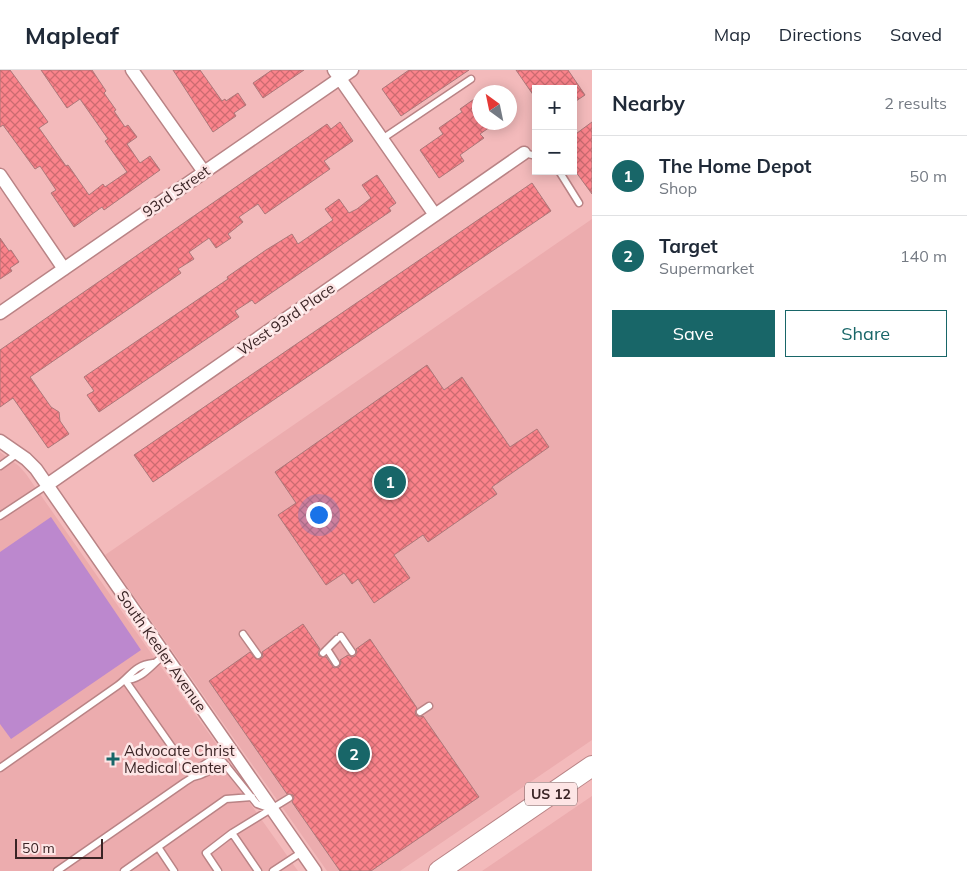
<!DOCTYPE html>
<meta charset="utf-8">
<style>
:root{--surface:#fff;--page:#f6f6f7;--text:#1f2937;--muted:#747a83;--line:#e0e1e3;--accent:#186668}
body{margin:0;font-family:Mulish,sans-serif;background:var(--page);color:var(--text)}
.controls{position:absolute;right:15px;top:15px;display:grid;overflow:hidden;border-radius:0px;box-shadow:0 2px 12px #0003}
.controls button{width:45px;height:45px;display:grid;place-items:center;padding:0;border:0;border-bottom:1px solid var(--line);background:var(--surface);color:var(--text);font:25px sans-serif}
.compass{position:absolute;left:472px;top:15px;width:45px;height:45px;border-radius:50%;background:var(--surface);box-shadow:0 2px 12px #0003;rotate:327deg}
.scale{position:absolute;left:15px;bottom:12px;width:88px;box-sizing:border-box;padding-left:5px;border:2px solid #3a2425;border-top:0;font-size:14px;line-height:18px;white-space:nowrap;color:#3a2425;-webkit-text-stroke:4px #fde5e5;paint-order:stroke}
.you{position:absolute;left:318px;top:444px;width:18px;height:18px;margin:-12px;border:4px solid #fff;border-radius:50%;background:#1a73e8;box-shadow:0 0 0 8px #1a73e833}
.badge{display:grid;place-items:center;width:32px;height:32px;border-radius:50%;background:var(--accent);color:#fff;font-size:16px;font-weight:700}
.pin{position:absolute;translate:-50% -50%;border:2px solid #fff;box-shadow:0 1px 5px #0006}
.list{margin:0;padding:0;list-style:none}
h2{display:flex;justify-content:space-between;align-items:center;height:65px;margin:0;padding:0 20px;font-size:21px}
h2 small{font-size:16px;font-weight:400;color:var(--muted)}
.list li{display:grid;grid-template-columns:32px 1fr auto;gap:15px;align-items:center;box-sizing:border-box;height:80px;padding:0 20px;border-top:1px solid var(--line)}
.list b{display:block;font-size:19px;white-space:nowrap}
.list p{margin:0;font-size:16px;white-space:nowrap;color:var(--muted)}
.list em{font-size:16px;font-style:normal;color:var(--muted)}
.actions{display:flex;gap:10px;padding:15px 20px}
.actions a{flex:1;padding:11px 0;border:1px solid var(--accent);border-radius:0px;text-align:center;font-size:18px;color:var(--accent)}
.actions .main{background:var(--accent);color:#fff}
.map{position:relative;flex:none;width:592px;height:801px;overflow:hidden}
header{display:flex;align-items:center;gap:30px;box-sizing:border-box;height:70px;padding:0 25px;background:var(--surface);border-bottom:1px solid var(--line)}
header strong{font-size:24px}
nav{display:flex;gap:28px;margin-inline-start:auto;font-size:18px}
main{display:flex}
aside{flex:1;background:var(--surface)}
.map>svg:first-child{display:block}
.built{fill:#ecacae}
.green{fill:#bc88ce}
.building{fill:url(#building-cross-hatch);stroke:#ac7779}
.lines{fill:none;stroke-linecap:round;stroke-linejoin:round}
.lane-casing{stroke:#b98385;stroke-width:9}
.street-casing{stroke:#b98385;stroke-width:15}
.primary-casing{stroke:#b98385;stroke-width:22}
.lane{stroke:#fff;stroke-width:6}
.street{stroke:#fff;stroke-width:12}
.primary{stroke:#fff;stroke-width:20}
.poi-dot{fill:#186668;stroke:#fde5e5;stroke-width:2}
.labels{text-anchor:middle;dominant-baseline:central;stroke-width:5;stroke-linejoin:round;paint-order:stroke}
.shield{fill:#fde5e5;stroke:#745e5f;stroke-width:1}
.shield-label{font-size:14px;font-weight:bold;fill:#3a2425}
.street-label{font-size:15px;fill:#3a2425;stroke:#fde5e5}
.poi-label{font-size:15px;fill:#3a2425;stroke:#fde5e5;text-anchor:start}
</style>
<header>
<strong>Mapleaf</strong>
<nav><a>Map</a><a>Directions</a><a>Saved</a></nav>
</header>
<main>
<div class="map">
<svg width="592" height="801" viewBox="0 0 592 801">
<defs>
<pattern id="building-cross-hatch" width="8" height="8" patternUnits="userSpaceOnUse" patternTransform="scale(1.25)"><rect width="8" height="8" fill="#fb838b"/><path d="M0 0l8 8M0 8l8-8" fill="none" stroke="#cc6b71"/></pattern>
</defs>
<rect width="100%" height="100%" fill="#f3babb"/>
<path class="built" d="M592,149v521l-192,131h-73l-222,-316z
M0,382l19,14 7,8 120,172 90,125 -6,4 68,96h-298z
M592,726v75h-110z"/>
<path class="green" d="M51,447l90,133 -130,89 -11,-15v-172z"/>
<path class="building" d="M0,0h10l28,38 10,14 -9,6 27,38 2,-1 21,30 14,-11 2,3 22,-15 -22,-31 3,-2 -28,-40 -13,9 -26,-38h51l14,21 -2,2 12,17 -2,1 11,16 3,-2 9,12 -10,7 13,19 10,-7 10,14 -56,40 -2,-3 -28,20 -23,-34 5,-3 -16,-24 -5,3 -32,-44 -3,2z
M173,0h27l22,31 3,-2 1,2 12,-8 8,12 -12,8 2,3 -23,16z
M272,0h32l-41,28 -10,-15z
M409,0h60l-68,46 -19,-27z
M516,0h52l17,25 -12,8v-14h-37v10z
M480,25v27h17l-17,12 4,4 -24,17 4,6 -25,17 -19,-28 23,-16 -4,-6 23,-16 -2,-3z
M340,52l13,19 -29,20 6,8 -65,45 -7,-10 -19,13 4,5 -15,12 3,4 -15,10 -7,-10 -20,14 5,7 -16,10 3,4 -151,104 21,30 8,5 1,9 9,13 -21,14 -35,-50 -13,9v-57l327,-226 4,5z
M592,52v72l-19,-26v-32z
M377,105l19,28 -7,5 2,3 -136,93 -3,-4 -17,11 4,6 -140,95 -12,-17 7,-4 -10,-14 144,-98 -1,-2 39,-27 26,-16 6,10 35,-24 -8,-11 14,-10 10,14 8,-4 14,-11 -9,-13z
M532,113l19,28 -398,271 -19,-27z
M0,168l9,13 2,-1 8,12 -9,6 2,3 -12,8z
M427,295l17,25 18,-13 48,70 27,-18 12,18 -57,40 5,7 -69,48 -5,-7 -29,20 16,23 -36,25 -16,-24 -6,5 -8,-11 -18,12 -48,-70 18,-12 -21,-31z
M303,554l17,25 -2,3 1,4 7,1 8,11 5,-1 2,-4 -1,-3 8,-5 4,2 3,-1 2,-4 -1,-3 14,-10 47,69 -2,4 1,3 4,2 3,-1 56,81 -108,74h-31l-48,-69 2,-4 -1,-3 -6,-1 -78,-113 41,-29 6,7h4l3,-2 -1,-5z"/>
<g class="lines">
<g class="lane-casing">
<path id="lane" d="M382,69l89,-60
M524,83l12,3
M559,101l20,32
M0,396l18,-13
M0,446l47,-31
M243,564l15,21
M341,566l11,16
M327,579l9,14
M323,583l14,-14
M125,610l68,97
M125,610c18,0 26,-16 40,-25
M420,642l9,-6
M0,698l117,-82c14,-10 17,-21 36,-23
M193,707c10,-2 19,-7 26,-15
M232,763l57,-35
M158,777l16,24
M57,801l128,-89 8,-5 1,-6 17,-11 12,2 34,42 11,4
M124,801l102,-72 26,-2
M218,801l-12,-18 26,-20 26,38
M273,801l29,-19"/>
</g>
<g class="street-casing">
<path id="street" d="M132,0l72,102
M334,0l101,145
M0,105l64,94
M0,243l352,-243
M0,371l26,18 10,10 279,402
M47,415l477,-332"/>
</g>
<g class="primary-casing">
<path id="primary" d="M439,801l153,-105"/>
</g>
<use href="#lane" class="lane"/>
<use href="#street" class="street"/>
<use href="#primary" class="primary"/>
</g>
<path class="poi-dot" d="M110.5 681.5h5v5h5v5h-5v5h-5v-5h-5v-5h5z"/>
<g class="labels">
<rect class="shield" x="525" y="712.5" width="52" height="23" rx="4"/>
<g class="shield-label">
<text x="551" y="724">US 12</text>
</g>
<g class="street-label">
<text transform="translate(176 121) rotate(-35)">93rd Street</text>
<text transform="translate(286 249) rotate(-35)">West 93rd Place</text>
<text transform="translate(162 581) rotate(55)">South Keeler Avenue</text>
</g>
<g class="poi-label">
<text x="124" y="680">Advocate Christ<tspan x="124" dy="17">Medical Center</tspan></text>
</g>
</g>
</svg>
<div class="controls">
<button>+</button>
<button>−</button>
</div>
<svg class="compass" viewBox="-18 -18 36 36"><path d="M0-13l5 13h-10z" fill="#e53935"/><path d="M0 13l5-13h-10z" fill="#747a83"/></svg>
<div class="scale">50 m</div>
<div class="you"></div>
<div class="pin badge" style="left:390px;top:412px">1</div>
<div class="pin badge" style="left:354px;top:684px">2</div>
</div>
<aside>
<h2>Nearby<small>2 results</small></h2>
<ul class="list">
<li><span class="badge">1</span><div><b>The Home Depot</b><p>Shop</p></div><em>50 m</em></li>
<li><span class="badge">2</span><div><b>Target</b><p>Supermarket</p></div><em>140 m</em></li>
</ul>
<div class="actions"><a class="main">Save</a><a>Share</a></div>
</aside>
</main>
